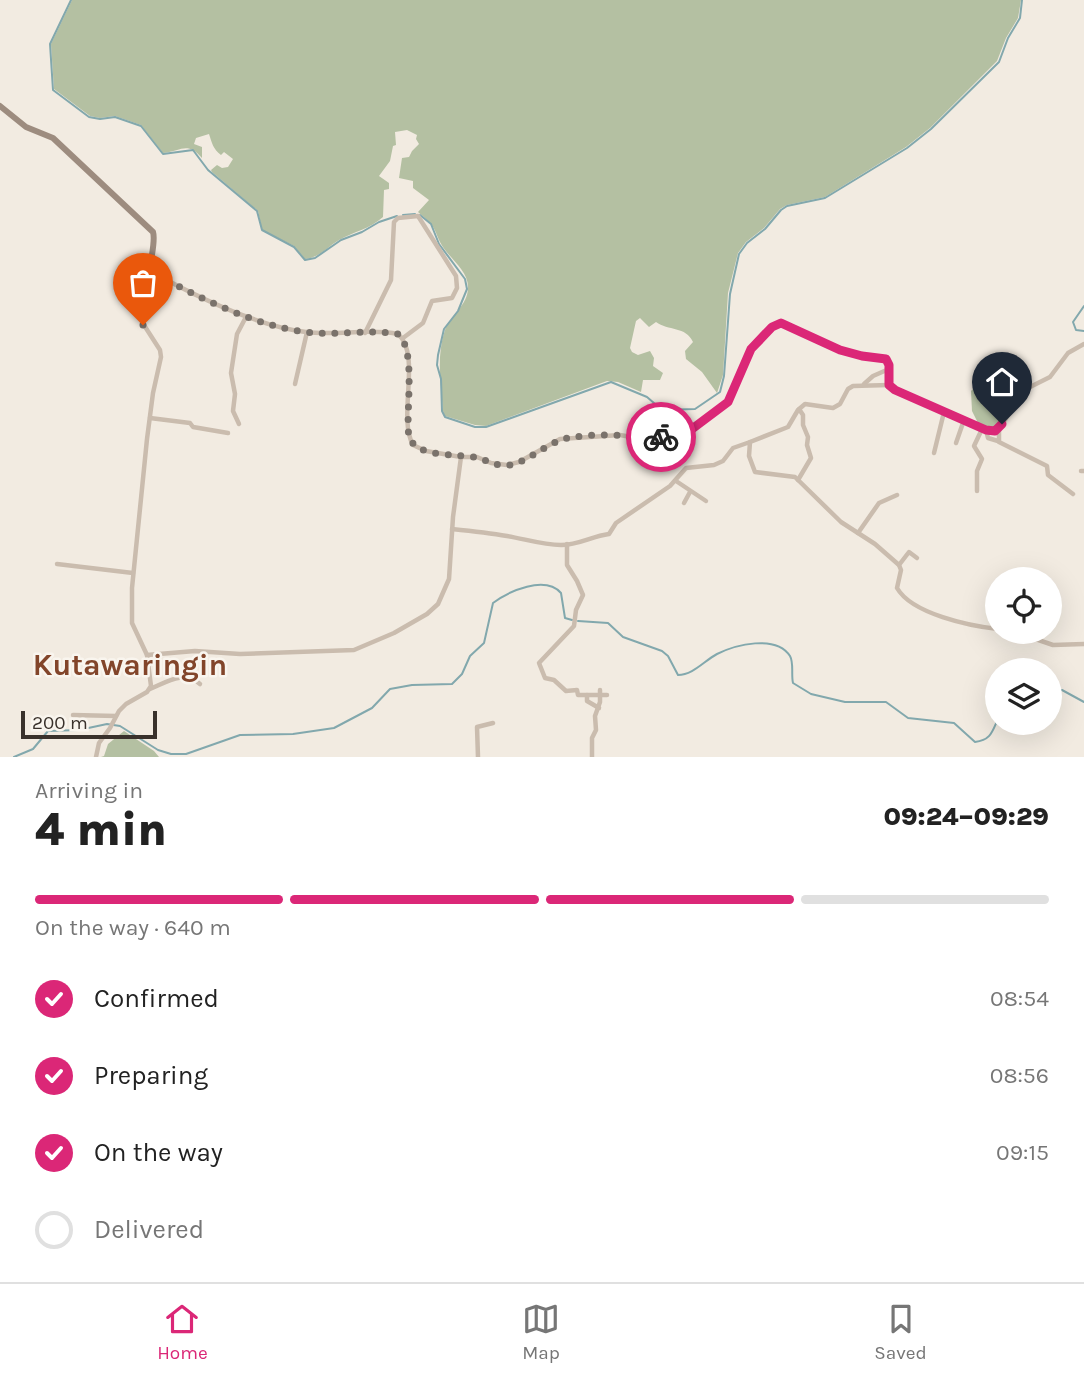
<!DOCTYPE html>
<meta charset="utf-8">
<style>
:root{--surface:#fff;--page:#f2f2f2;--text:#222;--muted:#767676;--line:#e0e0e0;--accent:#db2777}
body{margin:0;font-family:Karla,sans-serif;background:var(--page);color:var(--text);height:100vh;display:flex;flex-direction:column;font-size:26px;white-space:nowrap}
*{box-sizing:border-box;margin:0}
p{font-size:23px;color:var(--muted)}
.icon{flex:none;width:38px;height:38px;fill:none;stroke:currentColor;stroke-width:2;stroke-linecap:round;stroke-linejoin:round}
.map{position:relative;height:757px;overflow:hidden}
.drawer{display:flex;flex-direction:column;background:var(--surface);flex:1}
.drawer>*{flex:none}
.tools{position:absolute;left:985px;top:567px;display:grid;gap:14px}
.tools a{display:grid;place-items:center;width:77px;height:77px;border-radius:50%;background:var(--surface);box-shadow:0 7px 28px #0002;font-size:35px}
.scale{position:absolute;left:21px;bottom:18px;width:136px;box-sizing:border-box;padding-left:7px;border:4px solid #39312b;border-top:0;font-size:19px;line-height:24px;white-space:nowrap;color:#39312b;-webkit-text-stroke:5px #f9f5ee;paint-order:stroke}
.pin{position:absolute;display:grid;place-items:center;width:60px;height:60px;color:#fff;margin:-72px -30px;border-radius:50% 50% 50% 0;rotate:-45deg;box-shadow:0 0 7px #0007}
.pin .icon{rotate:45deg}
.courier{position:absolute;display:grid;place-items:center;width:70px;height:70px;margin:-35px;border:5px solid #db2777;border-radius:50%;background:#fff;color:#222;box-shadow:0 2px 9px #0007}
.headline em{font-style:normal;font-weight:800}
.headline div{display:flex;flex-direction:column-reverse}
.headline{display:flex;align-items:center;justify-content:space-between;height:119px;padding:0 35px}
h1{font-size:46px;font-weight:800;line-height:52px}
.bar{display:grid;grid-template-columns:repeat(4,1fr);gap:10px 7px;align-content:center;height:84px;padding:0 35px}
.bar i{height:9px;border-radius:5px;background:var(--line)}
.bar .selected{background:var(--accent)}
.bar p{grid-column:span 4}
ol{padding:0 35px;list-style:none}
li{display:flex;align-items:center;gap:21px;height:77px}
li p{margin-inline-start:auto}
li .icon{padding:7px;border-radius:50%;background:var(--accent);color:#fff;stroke-width:4}
li:last-child{color:var(--muted)}
li i{width:38px;height:38px;border:4px solid var(--line);border-radius:50%}
.menu{display:flex;justify-content:space-around;align-items:center;height:98px;border-top:2px solid var(--line);background:var(--surface);font-size:19px;color:var(--muted)}
.menu a{display:grid;justify-items:center;gap:4px}
.menu .selected{color:var(--accent)}
.map>svg:first-child{display:block}
.green{fill:#b4c0a2}
.lines{fill:none;stroke-linecap:round;stroke-linejoin:round}
.stream{stroke:#82a8ad;stroke-width:2}
.street{stroke:#cabcae;stroke-width:4.5}
.secondary{stroke:#9d8c7f;stroke-width:6}
.done{stroke:#7a726b;stroke-width:7;stroke-dasharray:0 12.6}
.route{stroke:#db2777;stroke-width:9}
.labels{text-anchor:middle;dominant-baseline:central;stroke-width:5;stroke-linejoin:round;paint-order:stroke}
.district-label{font-size:30px;font-weight:bold;fill:#82452a;stroke:#f9f5ee}
</style>
<div class="map">
<svg width="1084" height="757" viewBox="0 0 1084 757">
<rect width="100%" height="100%" fill="#f2ebe1"/>
<g class="green">
<path d="M72,0H1021L1018,18L1006,38L997,61L930,128L906,147L825,197L787,205L780,209L764,228L746,242L738,253L728,293L723,375L717,393L702,372L686,359L685,351L693,342C686,326 668,331 656,322L649,327L640,318L636,321L630,348L632,352L638,355L650,351L654,358L653,366L663,373L660,380H643L641,392L618,382L607,381L486,426L475,425L445,416L443,411C441,384 436,357 445,330C450,316 468,305 468,288C469,270 447,257 440,242C437,236 435,228 430,223C427,219 422,216 418,212L429,200L413,188V181L399,178L402,158L409,157L412,151L419,144L416,139L417,135L407,130L395,132L396,145L393,146L390,161L379,176L389,183V189L384,190L383,217C370,229 353,232 339,240C327,247 319,258 305,259L294,246L262,230L258,211L212,172L211,170L217,165L222,168L228,167L233,159L224,152L221,155C213,149 212,143 209,134L196,138L194,144L202,147V158C187,141 182,151 163,153L141,125L115,116L100,118L90,116L54,89L51,44Z"/>
<path d="M977,385L995,388L1009,397C1010,406 1000,424 992,428L979,425L972,411L971,391Z"/>
<polygon points="124,731 154,751 159,757 101,757 104,756 108,744"/>
</g>
<g class="lines">
<g class="stream">
<polyline points="71,0 50,44 53,90 89,117 100,119 115,117 141,126 163,154 193,150 208,170 257,211 262,230 294,247 305,260 315,258 341,240 362,232 379,222 397,216"/>
<polyline points="403,215 415,214"/>
<polyline points="420,215 431,224 439,244 465,279 467,289 458,311 444,329 438,355 437,365 441,379 442,411 445,417 475,427 486,427 611,382 647,397 662,410 695,409 720,392 724,376 730,294 739,254 747,243 765,229 781,210 787,206 825,198 907,148 931,129 999,62 1008,38 1020,18 1022,0"/>
<polyline points="1084,306 1073,322 1076,330 1084,331"/>
<path d="M578,621L608,623L623,637L662,651L668,656L678,675C693,675 704,661 717,654C735,645 776,634 790,656C794,663 791,675 793,683L811,694L845,702H886L908,718L954,723L975,742C991,740 992,732 998,719"/>
<polyline points="1050,690 1062,690 1084,702"/>
<path d="M14,757L33,749L48,731L79,730L107,724L120,726L158,750L171,754H186L240,735L293,734L334,728L372,708L390,689L412,685L452,684L462,674L470,656L484,643L493,603C509,591 545,575 561,593L565,618L572,620"/>
</g>
<g class="street">
<polyline points="365,333 391,280 394,222 398,218 418,216 456,276 457,288 452,298 432,301 423,323 403,338"/>
<polyline points="975,381 999,386 1019,395"/>
<polyline points="295,384 307,332"/>
<polyline points="864,384 873,376 889,369"/>
<polyline points="150,418 190,423 193,427 228,433"/>
<polyline points="239,424 233,411 235,394 231,373 237,334 246,317"/>
<polyline points="986,430 988,438 998,441"/>
<polyline points="999,430 999,442 1047,466 1048,475 1073,494"/>
<polyline points="750,442 788,427 798,410 805,404 833,408 840,404 848,389 853,386 889,385"/>
<polyline points="956,443 964,420"/>
<polyline points="934,453 944,412"/>
<polyline points="1081,471 1084,471"/>
<polyline points="798,480 811,458 807,445 808,437 803,425 803,415 799,409"/>
<polyline points="676,481 706,501"/>
<polyline points="977,491 977,471 982,459 974,446 982,429"/>
<polyline points="684,503 690,492"/>
<path d="M452,529C471,531 489,533 507,536C525,539 543,545 561,545C579,545 592,536 609,534L616,523L670,486L686,468L714,465L723,461L733,448L750,442L749,456L755,472L795,477L841,522L875,544L899,565L901,570L897,588C912,614 970,626 998,629"/>
<polyline points="858,533 879,503 897,495"/>
<polyline points="567,544 567,565 577,581 583,595 576,610 574,626 539,663 545,678 554,680 566,691 577,690 578,695 587,695"/>
<polyline points="57,564 133,573"/>
<polyline points="899,565 909,552 917,558"/>
<polyline points="1015,632 1053,645 1084,644"/>
<polyline points="147,655 195,651 240,654 354,650 394,633 427,614 438,604 449,579 453,517 461,457"/>
<path d="M150,689C167,682 184,670 200,684"/>
<polyline points="599,708 587,701 587,695 607,695"/>
<polyline points="73,715 116,716"/>
<path d="M96,757L99,743L110,728L119,711L126,704L147,692L151,686L147,655L132,623V588L147,439L153,393L161,357L160,350L142,322L150,271C195,296 255,326 306,332C336,336 369,328 398,334C422,355 397,417 413,445L426,451L461,457H477L491,463L507,465L519,462L560,439L620,435L648,440L668,433L692,429L728,402L752,350L772,327L781,323L840,350L862,356L886,359C892,367 886,378 891,387L992,431L999,429L1024,390L1050,377L1068,353L1084,344"/>
<polyline points="478,757 477,727 493,723"/>
<polyline points="592,757 592,738 596,730 595,716 600,702 600,690"/>
</g>
<path class="secondary" d="M0,106L26,127L53,138L153,232C156,241 150,260 150,271"/>
</g>
<g class="lines">
<path class="done" d="M143,325C140,312 150,287 150,271C196,296 254,326 306,332C337,336 369,329 398,334C417,350 405,412 409,437C417,459 460,453 478,458C489,461 498,467 510,465C533,460 550,439 574,437C589,435 609,434 623,436C637,438 647,442 661,437"/>
<polyline class="route" points="661,437 668,433 692,429 728,402 751,349 772,327 781,323 840,350 862,356 886,359 889,365 889,385 895,390 986,430 995,431 1002,424"/>
</g>
<g class="labels">
<g class="district-label">
<text x="130" y="665">Kutawaringin</text>
</g>
</g>
</svg>
<div class="tools">
<a><svg class="icon" aria-label="locate" viewBox="0 0 24 24"><circle cx="12" cy="12" r="6"/><path d="M12 2v4M12 18v4M2 12h4M18 12h4"/></svg></a>
<a><svg class="icon" aria-label="layers" viewBox="0 0 24 24"><path d="M12 4l9 5-9 5-9-5zM3 14l9 5 9-5"/></svg></a>
</div>
<div class="scale">200 m</div>
<div class="pin" style="left:143px;top:325px;background:#ea580c"><svg class="icon" aria-label="bag" viewBox="0 0 24 24"><path d="M5 8h14l-1 12H6zM9 8a3 3 0 0 1 6 0"/></svg></div>
<div class="pin" style="left:1002px;top:424px;background:#1f2937"><svg class="icon" aria-label="home" viewBox="0 0 24 24"><path d="M3 11l9-7 9 7M6 9v11h12V9"/></svg></div>
<div class="courier" style="left:661px;top:437px"><svg class="icon" aria-label="bike" viewBox="0 0 24 24"><circle cx="6" cy="16" r="4"/><circle cx="18" cy="16" r="4"/><path d="M6 16l4-8h5l3 8M10 8l3 8H6M13 5h3"/></svg></div>
</div>
<section class="drawer">
<div class="headline"><div><h1>4 min</h1><p>Arriving in</p></div><em>09:24–09:29</em></div>
<div class="bar"><i class="selected"></i><i class="selected"></i><i class="selected"></i><i></i><p>On the way · 640 m</p></div>
<ol>
<li><svg class="icon" aria-label="check" viewBox="0 0 24 24"><path d="M5 12l5 5 9-10"/></svg>Confirmed<p>08:54</p></li>
<li><svg class="icon" aria-label="check" viewBox="0 0 24 24"><path d="M5 12l5 5 9-10"/></svg>Preparing<p>08:56</p></li>
<li><svg class="icon" aria-label="check" viewBox="0 0 24 24"><path d="M5 12l5 5 9-10"/></svg>On the way<p>09:15</p></li>
<li><i></i>Delivered</li>
</ol>
</section>
<nav class="menu">
<a class="selected"><svg class="icon" aria-label="home" viewBox="0 0 24 24"><path d="M3 11l9-7 9 7M6 9v11h12V9"/></svg>Home</a>
<a><svg class="icon" aria-label="map" viewBox="0 0 24 24"><path d="M3 6l6-2 6 2 6-2v14l-6 2-6-2-6 2zM9 4v14M15 6v14"/></svg>Map</a>
<a><svg class="icon" aria-label="saved" viewBox="0 0 24 24"><path d="M7 4h10v16l-5-4-5 4z"/></svg>Saved</a>
</nav>
